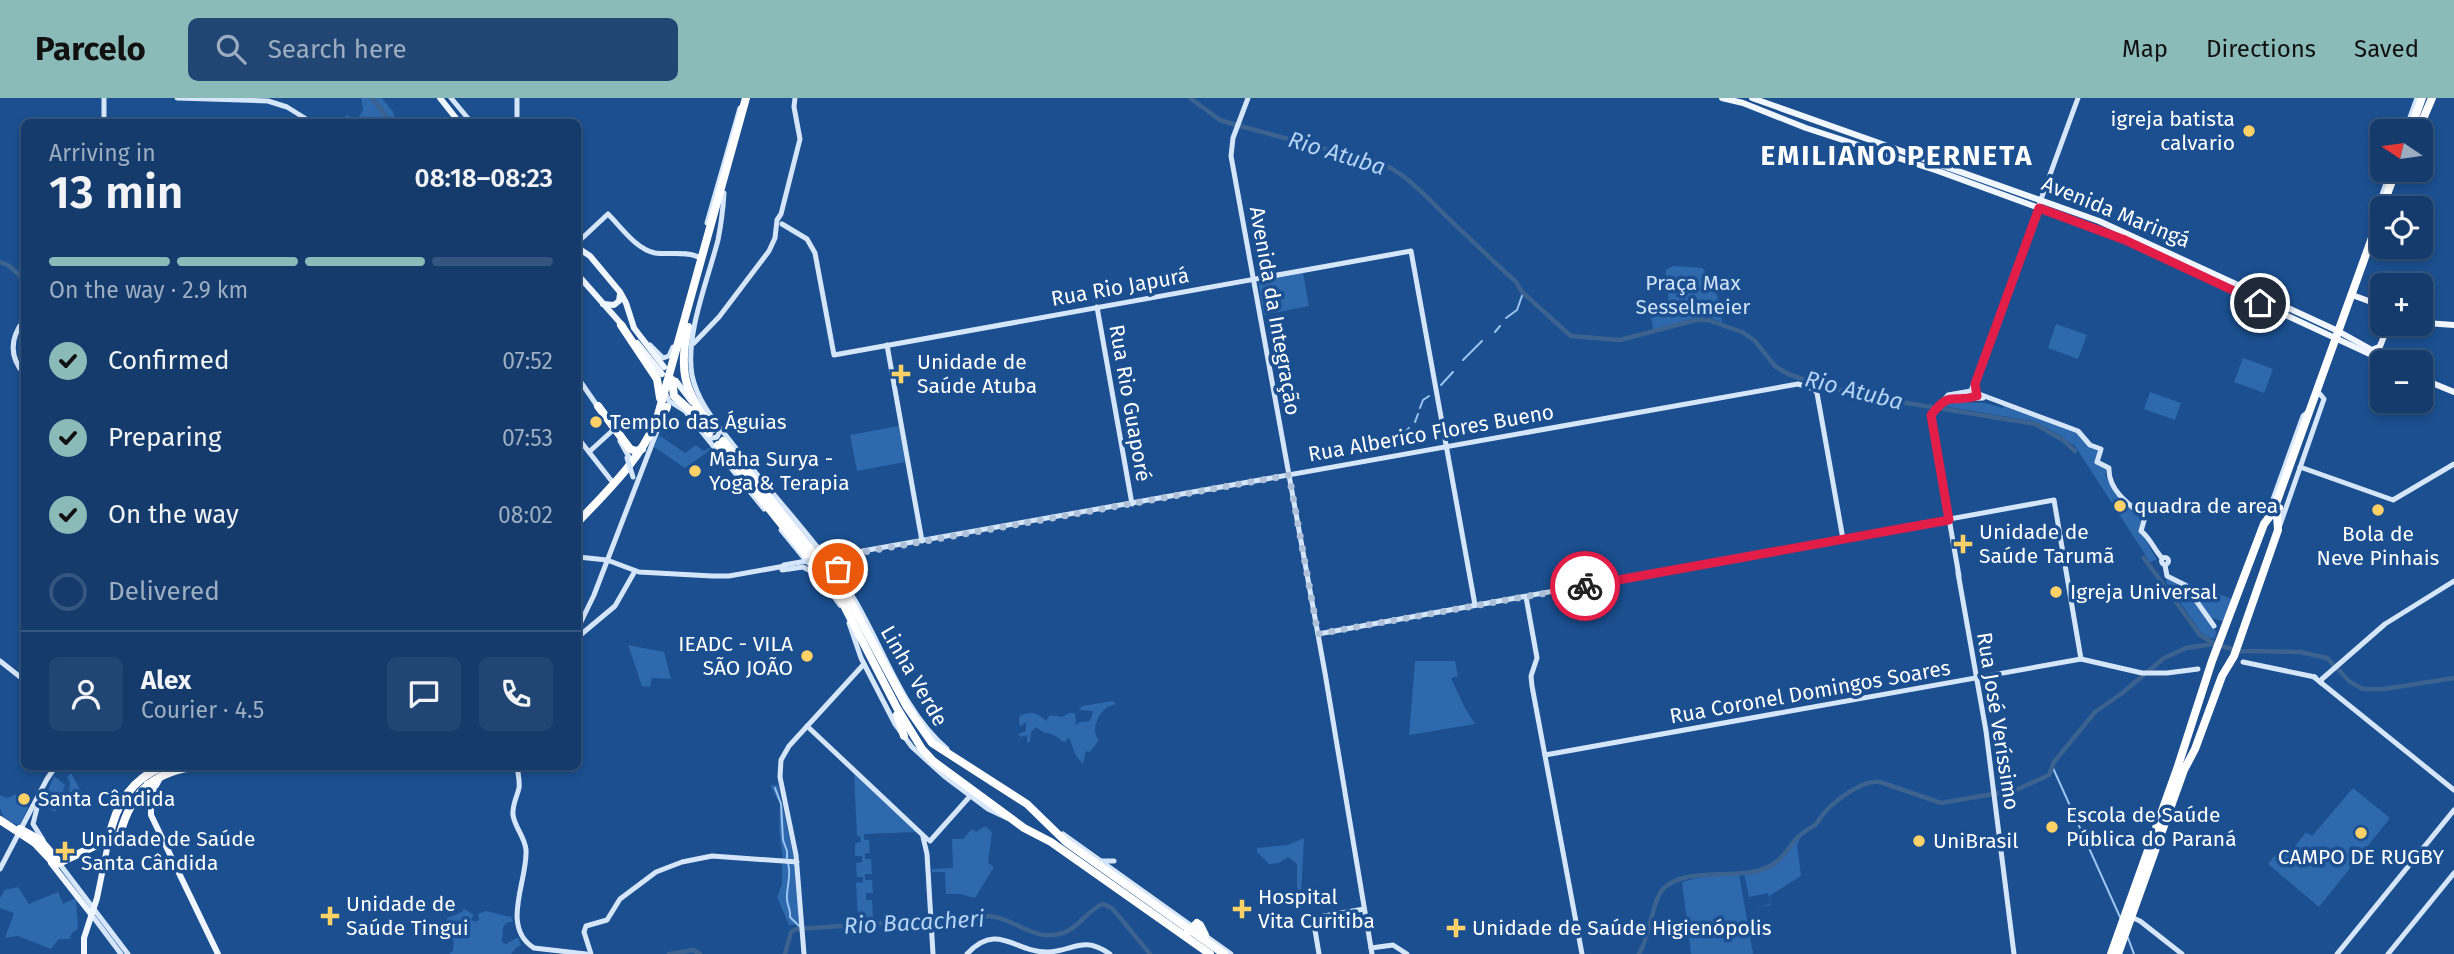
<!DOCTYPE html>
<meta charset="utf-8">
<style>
:root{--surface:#143b6b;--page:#214673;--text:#f1f3f6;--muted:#9dadc1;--line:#33557e;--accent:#8bbbb9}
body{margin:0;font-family:"Fira Sans",sans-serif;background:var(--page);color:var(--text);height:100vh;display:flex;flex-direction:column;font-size:26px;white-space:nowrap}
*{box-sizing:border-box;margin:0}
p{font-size:23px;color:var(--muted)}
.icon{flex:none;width:38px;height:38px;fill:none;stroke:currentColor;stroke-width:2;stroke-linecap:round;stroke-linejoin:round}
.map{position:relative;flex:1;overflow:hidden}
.side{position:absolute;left:21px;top:21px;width:560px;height:651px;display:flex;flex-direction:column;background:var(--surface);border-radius:10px;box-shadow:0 4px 10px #0003,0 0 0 2px var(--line)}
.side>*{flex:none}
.needle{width:46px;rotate:283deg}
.buttons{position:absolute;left:2370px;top:21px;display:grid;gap:14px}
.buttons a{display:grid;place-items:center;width:63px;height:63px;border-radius:10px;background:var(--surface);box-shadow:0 4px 10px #0003,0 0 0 2px var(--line);font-size:35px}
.pin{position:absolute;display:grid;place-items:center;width:60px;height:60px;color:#fff;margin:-30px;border:4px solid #fff;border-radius:50%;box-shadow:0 2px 7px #0007}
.courier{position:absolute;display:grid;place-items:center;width:70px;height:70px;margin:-35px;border:5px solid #e11d48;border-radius:50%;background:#fff;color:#222;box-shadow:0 2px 9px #0007}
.summary em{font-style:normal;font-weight:600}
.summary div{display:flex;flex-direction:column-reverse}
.summary{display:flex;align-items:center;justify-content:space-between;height:119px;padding:0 28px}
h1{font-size:46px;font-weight:600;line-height:52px}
.bar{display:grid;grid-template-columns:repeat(4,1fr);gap:10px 7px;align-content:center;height:84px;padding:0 28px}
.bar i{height:9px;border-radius:5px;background:var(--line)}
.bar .current{background:var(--accent)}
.bar p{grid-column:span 4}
.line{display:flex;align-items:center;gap:18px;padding:0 28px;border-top:2px solid var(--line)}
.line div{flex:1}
.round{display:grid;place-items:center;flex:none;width:74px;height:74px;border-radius:10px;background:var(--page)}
ol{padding:0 28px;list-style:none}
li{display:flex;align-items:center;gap:21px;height:77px}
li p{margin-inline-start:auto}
li .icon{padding:7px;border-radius:50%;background:var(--accent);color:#111;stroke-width:4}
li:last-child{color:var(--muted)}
li i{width:38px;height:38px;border:4px solid var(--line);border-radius:50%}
header{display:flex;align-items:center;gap:42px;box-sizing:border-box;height:98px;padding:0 35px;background:var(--accent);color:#111}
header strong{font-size:33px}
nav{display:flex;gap:38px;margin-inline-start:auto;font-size:24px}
.search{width:490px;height:63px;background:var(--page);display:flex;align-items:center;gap:18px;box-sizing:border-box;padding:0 24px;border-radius:10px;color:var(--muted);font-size:26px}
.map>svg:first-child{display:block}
.green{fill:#2e69ad}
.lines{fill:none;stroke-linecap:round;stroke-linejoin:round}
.stream{stroke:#9cc4f0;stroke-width:2}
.river{stroke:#3c6290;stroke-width:4.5}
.secondary{stroke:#d6e6fa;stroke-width:5}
.primary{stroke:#f0f6ff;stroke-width:6}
.highway{stroke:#fff;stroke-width:8}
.secondary-bridge{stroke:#d6e6fa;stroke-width:5}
.done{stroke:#afc1d8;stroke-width:7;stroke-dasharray:0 12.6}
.route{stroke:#e11d48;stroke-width:9}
.poi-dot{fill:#ffd166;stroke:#1b4f8f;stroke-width:2.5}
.labels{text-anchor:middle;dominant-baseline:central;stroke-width:7;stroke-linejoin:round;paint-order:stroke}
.poi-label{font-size:21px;fill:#fff;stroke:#1b4f8f;text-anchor:start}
.street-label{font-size:21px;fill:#fff;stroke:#1b4f8f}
.park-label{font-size:21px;fill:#cfe3fa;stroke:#1b4f8f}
.water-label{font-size:23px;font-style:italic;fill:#b5d3f5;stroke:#1b4f8f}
.district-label{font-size:28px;font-weight:bold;letter-spacing:2px;fill:#fff;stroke:#1b4f8f}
</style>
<header>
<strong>Parcelo</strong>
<div class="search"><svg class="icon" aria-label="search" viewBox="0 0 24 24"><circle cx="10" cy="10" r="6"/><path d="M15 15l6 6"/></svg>Search here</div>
<nav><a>Map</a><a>Directions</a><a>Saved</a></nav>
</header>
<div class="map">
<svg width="2454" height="856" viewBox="0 0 2454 856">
<rect width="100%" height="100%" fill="#1b4f8f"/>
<g class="green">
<polygon points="361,0 382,0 393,14 397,24 348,24 345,18 348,17 354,22 358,21 363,12"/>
<path d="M1673,168L1702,170L1715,187L1722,224L1707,219L1653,231L1651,220L1665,215C1673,197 1664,190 1666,172Z"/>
<polygon points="1303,174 1309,208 1264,217 1258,183"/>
<polygon points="2056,226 2087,237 2078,261 2048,250"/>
<polygon points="2243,260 2273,271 2264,295 2234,284"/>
<polygon points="2150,294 2181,305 2175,322 2144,311"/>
<path d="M1954,302L1960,304L1985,305L2003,310L2004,307L2073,332L2098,352L2097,367L2108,371L2105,377L2121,403L2141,421L2140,436C2148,442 2150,452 2157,461L2150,464L2075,348L2060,337L2033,323L1943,308L1945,303Z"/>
<polygon points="899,328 905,364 857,373 850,337"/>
<polygon points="659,337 685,355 696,347 704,353 710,349 712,351 685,370 654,349"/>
<polygon points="2167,481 2182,487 2216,534 2215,541 2207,539 2200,533 2166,484"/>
<polygon points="2185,484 2235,502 2226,524 2211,520"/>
<polygon points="628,547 664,554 671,581 652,580 650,589 642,588"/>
<polygon points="1415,563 1455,563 1458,578 1451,580 1465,610 1475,626 1409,637"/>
<path d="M1113,603L1116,606C1113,607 1108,608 1105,611C1097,618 1091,633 1099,642L1090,654L1086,653L1083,666L1076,658L1069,640L1065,644C1060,643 1058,638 1053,637C1045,634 1043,635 1036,629L1031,634L1030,644L1027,645V637L1021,639L1018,636L1026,633V624L1021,628L1019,626V618C1030,613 1038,614 1046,623L1050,617L1062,619L1069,615H1075L1076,627L1080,624L1090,623L1093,613L1079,612L1082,608Z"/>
<polygon points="854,674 917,734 864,736 864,742 869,742 870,755 865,755 865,761 871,761 872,776 865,776 865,782 872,782 873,795 866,795 866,802 872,802 873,819 858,820 856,785 863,784 863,779 857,779 856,765 862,764 862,758 855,758 855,745 861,744 860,738 857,738"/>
<polygon points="71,675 86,702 77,695 66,705 59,705 55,714 42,706 54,678 65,687 63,693 69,694 70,684 67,679"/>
<polygon points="770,687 778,687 794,761 783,762 779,731 780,706"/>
<polygon points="2353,690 2390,720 2319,809 2268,766 2276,756 2289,756 2306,734 2312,738"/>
<polygon points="16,696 16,705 28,709 20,728 4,721 0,710 0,697 7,700"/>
<polygon points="985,728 992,734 988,765 994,769 975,800 960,796 946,796 945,774 932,774 932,771 953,770 952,741 963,741 972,731 976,734"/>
<polygon points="1801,739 1797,747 1801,778 1769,798 1771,807 1752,810 1770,806 1768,795 1749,799 1744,776 1766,772 1784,758"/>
<polygon points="1304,740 1301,797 1297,789 1297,766 1288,759 1279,765 1269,766 1257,754 1257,750 1288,747"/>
<polygon points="782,766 795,766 799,826 789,827 777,799 782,786"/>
<polygon points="1739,776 1753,856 1691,856 1682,784 1705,778"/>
<polygon points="18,789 29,806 58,794 63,806 76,800 78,831 71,836 70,841 59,841 51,851 18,838 5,840 14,815 0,810 0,800 5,792"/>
<polygon points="464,811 474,817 471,821 475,824 479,822 478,816 486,813 511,819 513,823 506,825 503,830 502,844 506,846 518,839 521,847 517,849 511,856 449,856 453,853 454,843 450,841 454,832 447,824 447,820 462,814"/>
</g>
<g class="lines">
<g class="stream">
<polyline points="1506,220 1517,212 1523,195"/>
<polyline points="1495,234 1500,228"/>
<polyline points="1463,262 1482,243"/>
<polyline points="1441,287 1453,274"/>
<polyline points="1420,310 1423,302 1429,298"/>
<polyline points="1415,324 1418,316"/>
<polyline points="1394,346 1409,330"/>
<polyline points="2053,670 2120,819"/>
<polyline points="775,690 781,706 783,742 787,753 787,760"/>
<path d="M788,765C792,778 786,789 787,802C788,809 791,813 790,819L801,830"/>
<polyline points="2128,840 2134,856"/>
</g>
<g class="river">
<polyline points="372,0 390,24"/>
<path d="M1190,0L1220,22L1233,26L1354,59C1394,60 1421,94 1448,120C1470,141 1493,163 1516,184L1522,194L1571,238L1620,242L1696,222H1708L1742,234L1754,242L1775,268L1788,276L1820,287L1858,297L2035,326L2063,342L2075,353"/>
<polyline points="0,164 8,167 24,181"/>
<polyline points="2144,460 2200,537 2215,546 2239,553 2300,554 2327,560 2350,584 2363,591 2384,591 2454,580"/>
<polyline points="669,856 693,852 700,856"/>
<path d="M785,856L791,834L797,831L989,818C1016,820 1033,845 1063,835C1079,830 1087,812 1103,806L1112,810L1150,856"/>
<path d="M1639,856C1650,839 1652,803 1663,791C1687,766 1743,785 1772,767C1784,760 1789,748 1798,739C1803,734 1809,731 1815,727C1819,723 1821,718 1825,714C1836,702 1863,681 1880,684L1941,705L2016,692L2049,677L2054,664L2095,614L2121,596L2164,560L2186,550L2213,546"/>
</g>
<g class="secondary">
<polyline points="104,0 104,24"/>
<polyline points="177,0 268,3 287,9 311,24"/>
<polyline points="451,0 471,24"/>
<polyline points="1248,0 1233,40 1231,58 1325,575 1372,856"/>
<polyline points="517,24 517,0"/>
<polyline points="2405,33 2417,0"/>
<path d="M724,95C723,111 721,127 718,142C708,181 685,237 692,277C698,307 720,329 738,353C776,401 820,447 853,499C883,548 902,613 947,651"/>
<polyline points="2381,115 2377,110 2391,72"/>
<polyline points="707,125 740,10"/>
<polyline points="782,126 807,141 815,155 834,257 1411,153 1475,507"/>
<path d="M578,144L608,116C622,130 636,151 655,155C668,157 687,153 698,159"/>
<polyline points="1097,209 1132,406"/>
<path d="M24,222C10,240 9,258 24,276"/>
<polyline points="694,245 719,219 769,153 775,140 777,122 781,116 800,41 794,9 795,0"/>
<polyline points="650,247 663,260 669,258 673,249"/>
<polyline points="887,247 922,443"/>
<polyline points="578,280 598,309"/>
<polyline points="1971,293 2078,0"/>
<polyline points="665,294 669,303 685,313 764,411"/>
<polyline points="1945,302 1983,300"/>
<polyline points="578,340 614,386"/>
<polyline points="708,341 717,339 721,331"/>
<polyline points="620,343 629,359"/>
<polyline points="589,354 612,333"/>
<polyline points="2300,369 2393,402 2454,366"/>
<polyline points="2267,418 2303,318 2308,314"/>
<polyline points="2280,427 2324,301 2320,296"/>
<polyline points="781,432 808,465"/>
<polyline points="818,449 827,455 838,455"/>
<polyline points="840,457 1798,286 1814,291 1817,295 1843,441"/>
<polyline points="578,459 607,462 639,474 712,478 729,478 785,468"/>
<circle cx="2165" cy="463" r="3.5"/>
<polyline points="2165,467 2167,478 2185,487 2214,528"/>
<polyline points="782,472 803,469 818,477"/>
<polyline points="1958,475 1986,633 2014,856"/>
<polyline points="840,477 838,465 848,457"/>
<path d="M1959,478L1931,317L1948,297L1971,293L2078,333L2090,347L2101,351L2097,364L2109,370C2108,392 2129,407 2145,419L2141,433C2150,440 2154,451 2162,460"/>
<polyline points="827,489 840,507"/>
<polyline points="1526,499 1537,560 1531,578 1532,588 1582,856"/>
<polyline points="849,525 861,560 895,626 912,649 944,678 988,711 1007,720"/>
<polyline points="578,530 594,497 659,328"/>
<polyline points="1318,536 2054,402 2081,561"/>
<polyline points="578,539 615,508 635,473"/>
<polyline points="0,563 24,582"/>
<polyline points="2243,564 2315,579"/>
<polyline points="2314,579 2454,692"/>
<polyline points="2321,585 2322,581 2385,526 2454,483"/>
<polyline points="807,628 927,741"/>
<polyline points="1545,657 2081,561 2142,575 2167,575 2198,571"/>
<path d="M517,668C518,676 520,683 519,690C517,699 512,707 513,717C515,730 525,739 526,752C528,782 500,829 534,850L586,856"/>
<polyline points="37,710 33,726 43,742"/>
<polyline points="1063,736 1231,856"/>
<polyline points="923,739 927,756 933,856"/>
<polyline points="930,743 972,696"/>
<polyline points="1101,763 1114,763"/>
<polyline points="59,765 128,856"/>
<polyline points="0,771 47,681 56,668"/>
<polyline points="91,816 121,856"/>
<polyline points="2131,819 2140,823 2182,856"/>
<polyline points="1371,850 1393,847 1407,856"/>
<polyline points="591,856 584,834 586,828 607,822 620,801 656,774 682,764 712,758 797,764"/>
<polyline points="804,856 796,757 780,679 781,662 789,648 864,566"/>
<path d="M967,856C998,823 1015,855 1048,854C1074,853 1082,837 1110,856"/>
<polyline points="1319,856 1313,820 1364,811"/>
<polyline points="2337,856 2454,712"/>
<polyline points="2388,856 2454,775"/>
</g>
<g class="primary">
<polyline points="440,0 459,24"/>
<polyline points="1722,0 1743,5 1806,30 1938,73 2113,137 2387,264"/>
<polyline points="1752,0 2099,123 2338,233 2372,252 2379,249"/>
<polyline points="578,150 590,158 620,194 626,205 634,230 664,269"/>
<polyline points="578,177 623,228"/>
<polyline points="2355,198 2382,208"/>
<polyline points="603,206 614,207 619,203 620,196"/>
<polyline points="2420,223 2426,225 2454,227"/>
<polyline points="637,245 662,276"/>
<polyline points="2378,253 2389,226"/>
<polyline points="2420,280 2454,294"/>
<polyline points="676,283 692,304"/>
<polyline points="160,680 151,697 151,717 218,856"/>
<polyline points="51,765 91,816"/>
<polyline points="84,856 84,840 97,800 109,741"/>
</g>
<g class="highway">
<polyline points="2410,33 2422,0"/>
<polyline points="2418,33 2432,0"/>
<polyline points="2382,110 2396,72"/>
<polyline points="621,227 657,281 660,300"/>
<path d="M688,229C678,274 685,295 713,331"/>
<polyline points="672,282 674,298 693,315"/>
<polyline points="598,308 630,351 636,353 642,351"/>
<polyline points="691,312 709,335"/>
<polyline points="660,325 667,309"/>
<polyline points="723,343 844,492 907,609 932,645 1027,706 1066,744 1224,856"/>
<polyline points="718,347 839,498 897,610 922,651 933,663 1024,730 1051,744 1210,856"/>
<path d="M578,424C607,393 638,364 656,324L746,0"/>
<polyline points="897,617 904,638"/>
<polyline points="148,686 151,697"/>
<path d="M0,722L35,745L53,764L57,766L120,736C132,692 155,673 199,668"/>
<polyline points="20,731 40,742 58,763"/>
<path d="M109,741C115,707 131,681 164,668"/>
<polyline points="1187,835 1197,825 1200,827 1205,837"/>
<polyline points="2111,856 2178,668 2212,563 2264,426 2273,414 2382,112"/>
<polyline points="2118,856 2184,672 2195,651 2222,578 2234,558 2278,432 2277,417 2279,410"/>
</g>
<g class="secondary-bridge">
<polyline points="627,360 633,379"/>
<polyline points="784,467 840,457"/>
</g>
</g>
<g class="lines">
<polyline class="done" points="838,471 839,463 848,457 1289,377 1318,536 1585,488"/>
<path class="route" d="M1585,488L1949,422L1931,317C1952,291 1951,306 1977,298L1975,286L2039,110L2125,142L2260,205"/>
</g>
<g class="poi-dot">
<circle cx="2249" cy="33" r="7"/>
<path d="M897.5 265.5h7v7h7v7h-7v7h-7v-7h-7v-7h7z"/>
<circle cx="596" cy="324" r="7"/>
<circle cx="695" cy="373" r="7"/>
<circle cx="2120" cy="408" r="7"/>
<circle cx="2378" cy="412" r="7"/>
<path d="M1959.5 435.5h7v7h7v7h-7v7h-7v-7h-7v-7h7z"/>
<circle cx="2056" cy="494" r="7"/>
<circle cx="807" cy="558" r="7"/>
<circle cx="24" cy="701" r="7"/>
<circle cx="2052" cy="729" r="7"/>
<circle cx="2361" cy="735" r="7"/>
<circle cx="1919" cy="743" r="7"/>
<path d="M61.5 742.5h7v7h7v7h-7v7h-7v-7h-7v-7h7z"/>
<path d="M1238.5 800.5h7v7h7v7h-7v7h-7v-7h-7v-7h7z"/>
<path d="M326.5 807.5h7v7h7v7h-7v7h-7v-7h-7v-7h7z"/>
<path d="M1452.5 819.5h7v7h7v7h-7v7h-7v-7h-7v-7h7z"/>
</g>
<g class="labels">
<g class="poi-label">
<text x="2235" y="21" text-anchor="end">igreja batista<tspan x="2235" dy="24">calvario</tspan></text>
<text x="917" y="264">Unidade de<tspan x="917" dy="24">Saúde Atuba</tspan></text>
<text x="610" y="324">Templo das Águias</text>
<text x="709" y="361">Maha Surya -<tspan x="709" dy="24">Yoga &amp; Terapia</tspan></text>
<text x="2134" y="408">quadra de area</text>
<text x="1979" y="434">Unidade de<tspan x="1979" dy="24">Saúde Tarumã</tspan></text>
<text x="2378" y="436" text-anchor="middle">Bola de<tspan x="2378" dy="24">Neve Pinhais</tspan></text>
<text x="2070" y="494">Igreja Universal</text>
<text x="793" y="546" text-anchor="end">IEADC - VILA<tspan x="793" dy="24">SÃO JOÃO</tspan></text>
<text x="38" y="701">Santa Cândida</text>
<text x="2066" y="717">Escola de Saúde<tspan x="2066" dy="24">Pública do Paraná</tspan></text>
<text x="81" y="741">Unidade de Saúde<tspan x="81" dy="24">Santa Cândida</tspan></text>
<text x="1933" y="743">UniBrasil</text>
<text x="2361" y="759" text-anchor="middle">CAMPO DE RUGBY</text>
<text x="1258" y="799">Hospital<tspan x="1258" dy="24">Vita Curitiba</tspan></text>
<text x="346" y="806">Unidade de<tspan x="346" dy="24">Saúde Tingui</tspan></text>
<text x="1472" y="830">Unidade de Saúde Higienópolis</text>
</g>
<g class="street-label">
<text transform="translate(2116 114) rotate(22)">Avenida Maringá</text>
<text transform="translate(1120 189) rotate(-10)">Rua Rio Japurá</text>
<text transform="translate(1275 213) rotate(80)">Avenida da Integração</text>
<text transform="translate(1130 305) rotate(80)">Rua Rio Guaporé</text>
<text transform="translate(1431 335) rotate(-10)">Rua Alberico Flores Bueno</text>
<text transform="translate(914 578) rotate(60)">Linha Verde</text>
<text transform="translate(1810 594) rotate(-10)">Rua Coronel Domingos Soares</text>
<text transform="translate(1998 623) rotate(81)">Rua José Veríssimo</text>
</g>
<g class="park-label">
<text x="1693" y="185">Praça Max<tspan x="1693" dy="24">Sesselmeier</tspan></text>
</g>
<g class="water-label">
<text transform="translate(1337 55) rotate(17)">Rio Atuba</text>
<text transform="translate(1854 292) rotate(14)">Rio Atuba</text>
<text transform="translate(914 824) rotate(-3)">Rio Bacacheri</text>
</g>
<g class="district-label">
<text x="1897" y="57">EMILIANO PERNETA</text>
</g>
</g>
</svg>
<div class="buttons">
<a><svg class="needle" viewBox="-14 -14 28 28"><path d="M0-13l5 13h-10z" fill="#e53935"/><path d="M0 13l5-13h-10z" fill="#9dadc1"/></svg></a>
<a><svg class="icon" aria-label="locate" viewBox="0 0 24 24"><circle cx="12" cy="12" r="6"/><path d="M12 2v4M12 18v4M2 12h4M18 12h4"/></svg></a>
<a>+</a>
<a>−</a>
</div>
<div class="pin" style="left:838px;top:471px;background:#ea580c"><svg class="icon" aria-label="bag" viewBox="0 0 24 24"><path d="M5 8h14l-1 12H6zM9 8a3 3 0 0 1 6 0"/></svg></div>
<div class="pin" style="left:2260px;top:205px;background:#1f2937"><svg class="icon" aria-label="home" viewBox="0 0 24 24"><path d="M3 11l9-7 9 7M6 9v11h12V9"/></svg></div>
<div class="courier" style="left:1585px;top:488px"><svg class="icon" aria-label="bike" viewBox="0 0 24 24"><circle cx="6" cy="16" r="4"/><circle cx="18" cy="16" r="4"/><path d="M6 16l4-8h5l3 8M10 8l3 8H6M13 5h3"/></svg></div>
<section class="side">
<div class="summary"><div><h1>13 min</h1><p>Arriving in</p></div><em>08:18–08:23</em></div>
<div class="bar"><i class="current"></i><i class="current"></i><i class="current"></i><i></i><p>On the way · 2.9 km</p></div>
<ol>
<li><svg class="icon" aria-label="check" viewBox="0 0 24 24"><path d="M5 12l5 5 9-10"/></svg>Confirmed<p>07:52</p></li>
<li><svg class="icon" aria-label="check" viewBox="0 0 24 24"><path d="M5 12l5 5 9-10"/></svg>Preparing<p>07:53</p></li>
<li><svg class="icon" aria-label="check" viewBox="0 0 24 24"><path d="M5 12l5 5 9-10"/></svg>On the way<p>08:02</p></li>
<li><i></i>Delivered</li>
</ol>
<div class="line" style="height:126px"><a class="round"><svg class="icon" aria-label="person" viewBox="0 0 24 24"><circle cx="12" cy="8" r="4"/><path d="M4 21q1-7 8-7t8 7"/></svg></a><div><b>Alex</b><p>Courier · 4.5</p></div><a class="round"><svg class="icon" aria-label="chat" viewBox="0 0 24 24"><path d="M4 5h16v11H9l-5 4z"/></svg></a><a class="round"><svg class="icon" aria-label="phone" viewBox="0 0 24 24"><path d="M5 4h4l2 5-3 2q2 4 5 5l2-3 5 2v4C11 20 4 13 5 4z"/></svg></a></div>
</section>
</div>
